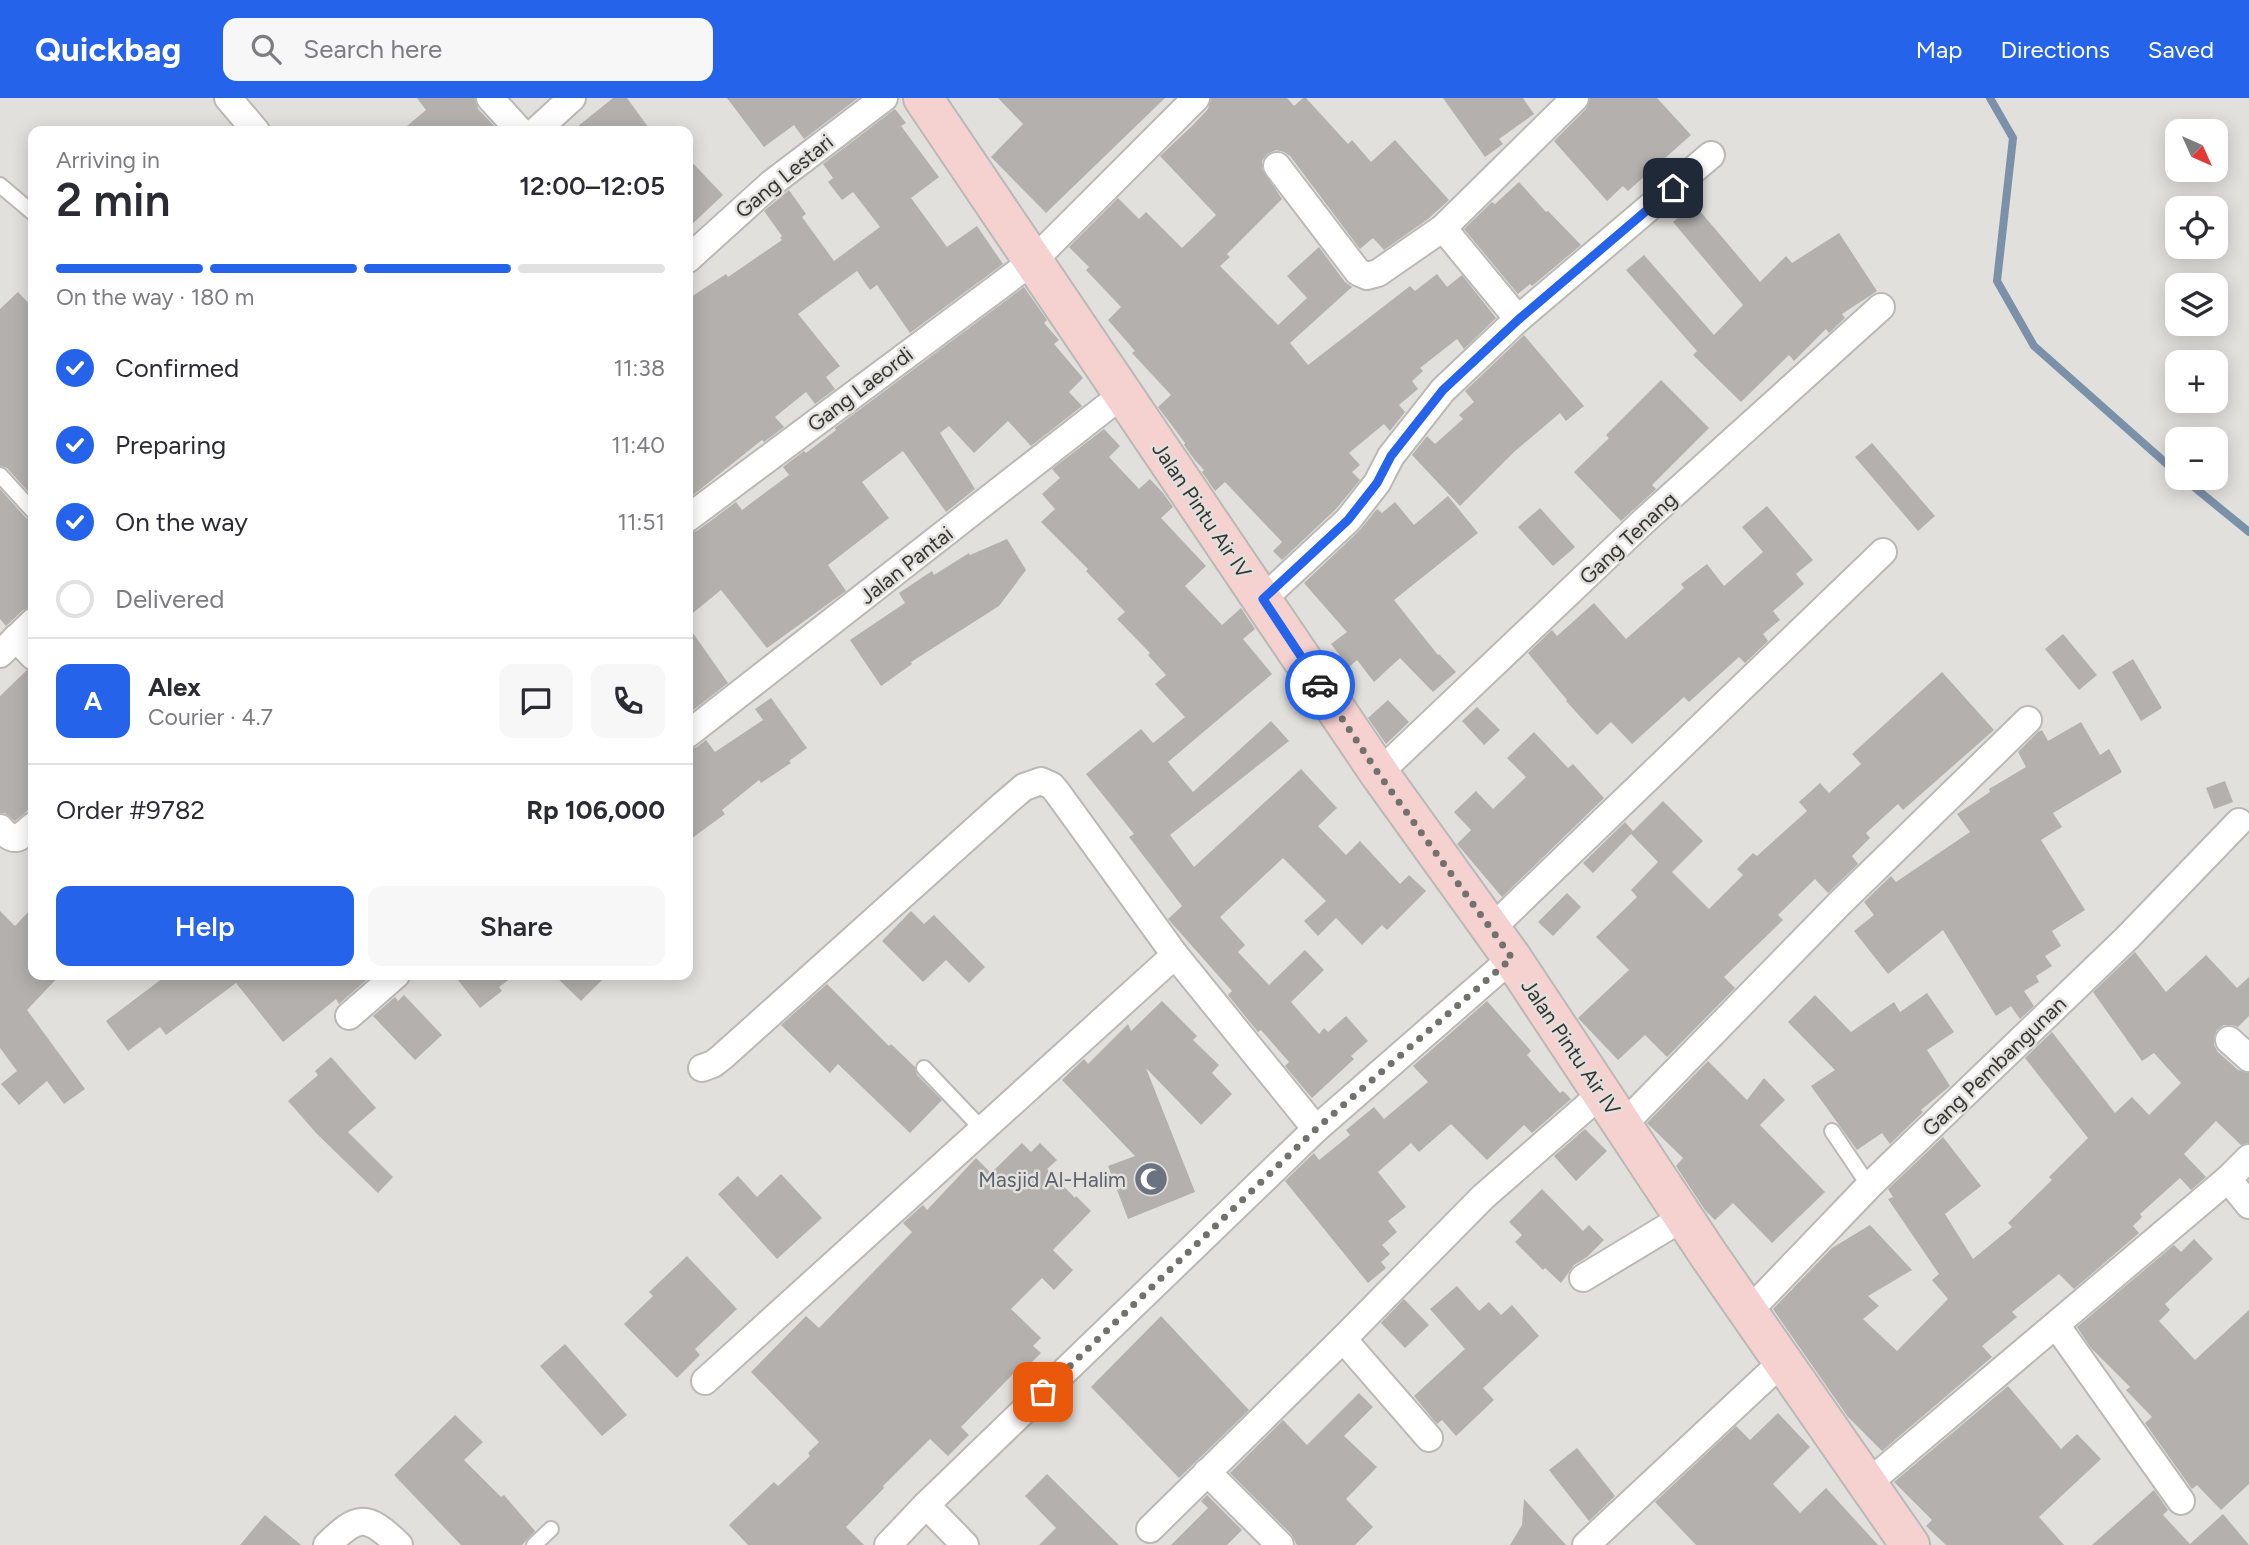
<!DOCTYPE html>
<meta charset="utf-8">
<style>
:root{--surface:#fff;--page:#f7f7f7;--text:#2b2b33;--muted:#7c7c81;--line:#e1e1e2;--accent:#2563eb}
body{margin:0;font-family:Figtree,sans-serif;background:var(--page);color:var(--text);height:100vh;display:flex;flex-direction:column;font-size:26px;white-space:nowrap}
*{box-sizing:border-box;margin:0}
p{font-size:23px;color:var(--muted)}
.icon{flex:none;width:38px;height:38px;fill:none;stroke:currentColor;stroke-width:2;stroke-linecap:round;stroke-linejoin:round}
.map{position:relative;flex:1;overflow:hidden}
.side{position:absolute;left:28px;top:28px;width:665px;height:854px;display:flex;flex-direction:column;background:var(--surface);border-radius:14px;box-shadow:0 4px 18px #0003}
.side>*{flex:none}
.needle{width:46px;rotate:135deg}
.tools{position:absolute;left:2165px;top:21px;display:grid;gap:14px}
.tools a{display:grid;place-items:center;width:63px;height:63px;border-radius:14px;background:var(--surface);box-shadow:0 4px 18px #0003;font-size:35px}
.pin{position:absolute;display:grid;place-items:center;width:60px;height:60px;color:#fff;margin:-30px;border-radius:14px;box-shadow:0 4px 10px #0006}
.courier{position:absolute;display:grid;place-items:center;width:70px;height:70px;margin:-35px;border:5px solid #2563eb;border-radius:50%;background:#fff;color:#222;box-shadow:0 2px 9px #0007}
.overview em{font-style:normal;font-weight:600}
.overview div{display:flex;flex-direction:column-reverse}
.overview{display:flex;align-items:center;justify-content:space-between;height:119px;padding:0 28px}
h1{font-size:46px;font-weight:600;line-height:52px}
.bar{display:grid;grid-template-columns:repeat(4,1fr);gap:10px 7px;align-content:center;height:84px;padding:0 28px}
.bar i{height:9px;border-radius:5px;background:var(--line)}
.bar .on{background:var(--accent)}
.bar p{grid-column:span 4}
.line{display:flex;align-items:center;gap:18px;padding:0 28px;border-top:2px solid var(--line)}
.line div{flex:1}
.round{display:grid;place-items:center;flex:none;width:74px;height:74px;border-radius:14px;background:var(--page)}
ol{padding:0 28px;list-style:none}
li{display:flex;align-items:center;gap:21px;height:77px}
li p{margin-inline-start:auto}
li .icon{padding:7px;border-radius:50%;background:var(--accent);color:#fff;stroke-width:4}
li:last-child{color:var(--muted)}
li i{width:38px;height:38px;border:4px solid var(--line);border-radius:50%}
.button{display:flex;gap:14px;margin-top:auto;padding:14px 28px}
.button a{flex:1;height:80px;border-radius:14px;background:var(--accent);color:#fff;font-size:28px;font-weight:600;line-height:80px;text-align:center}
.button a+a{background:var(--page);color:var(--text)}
header{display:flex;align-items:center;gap:42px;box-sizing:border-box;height:98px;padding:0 35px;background:var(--accent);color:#fff}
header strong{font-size:33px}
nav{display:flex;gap:38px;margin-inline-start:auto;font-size:24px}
.search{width:490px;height:63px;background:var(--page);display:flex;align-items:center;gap:18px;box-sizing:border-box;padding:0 24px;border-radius:14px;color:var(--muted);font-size:26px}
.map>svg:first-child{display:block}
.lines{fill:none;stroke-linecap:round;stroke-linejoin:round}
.stream{stroke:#7b91a9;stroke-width:8}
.building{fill:#b3b0ad}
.service-casing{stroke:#bbb9b5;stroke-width:18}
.minor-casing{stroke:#bbb9b5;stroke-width:30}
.secondary-casing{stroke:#bbb9b5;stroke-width:42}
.service{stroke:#fff;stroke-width:14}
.minor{stroke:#fff;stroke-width:26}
.secondary{stroke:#f5d1d0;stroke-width:38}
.done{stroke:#72716e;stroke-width:7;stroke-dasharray:0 12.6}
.route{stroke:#2563eb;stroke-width:9}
.labels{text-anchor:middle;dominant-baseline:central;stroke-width:5;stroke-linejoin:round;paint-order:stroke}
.street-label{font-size:21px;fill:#363533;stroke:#e2e0dc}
.worship-label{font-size:21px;fill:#5b616d;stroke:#e2e0dc;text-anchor:end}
</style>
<header>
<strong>Quickbag</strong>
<div class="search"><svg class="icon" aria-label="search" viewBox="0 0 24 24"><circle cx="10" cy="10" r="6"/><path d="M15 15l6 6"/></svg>Search here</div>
<nav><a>Map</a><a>Directions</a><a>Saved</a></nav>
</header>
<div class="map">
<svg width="2249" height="1447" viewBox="0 0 2249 1447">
<rect width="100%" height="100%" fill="#e2e0dc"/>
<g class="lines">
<g class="stream">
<polyline points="1990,0 2013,40 1997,183 2034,248 2177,375"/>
<polyline points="2183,380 2249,434"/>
</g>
</g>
<g class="building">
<polygon points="417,0 475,0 478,11 498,32 401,33 426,12"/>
<polygon points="613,0 627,0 651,33 572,33"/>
<polygon points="727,0 858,0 804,41 794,27 764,49"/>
<polygon points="998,0 1165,0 1046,115 991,59 1023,26"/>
<polygon points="1211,0 1287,0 1294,8 1303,0 1306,0 1348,46 1352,42 1371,64 1395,42 1449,102 1428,121 1384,152 1373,140 1360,151 1290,58 1284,54 1276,52 1267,56 1262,63 1262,71 1282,101 1227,156 1230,159 1220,168 1278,227 1307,200 1287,178 1319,149 1345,184 1352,189 1290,245 1308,267 1410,188 1415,193 1437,176 1447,189 1462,177 1496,220 1464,251 1457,241 1420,270 1423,273 1412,283 1418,291 1399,307 1405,314 1390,333 1384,326 1349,355 1360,367 1352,374 1360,382 1336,411 1282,462 1273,453 1282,444 1225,384 1215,393 1202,374 1204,372 1194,361 1184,347 1185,345 1158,309 1171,297 1132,255 1135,253 1108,222 1121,209 1086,172 1089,169 1069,149 1118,100 1139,121 1146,114 1182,150 1216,117 1160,58 1192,28 1208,11"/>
<polygon points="1443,0 1523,0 1534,16 1499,41 1503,46 1485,59"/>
<polygon points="1590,0 1657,0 1691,37 1628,93 1623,88 1607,103 1554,43 1586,11"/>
<polygon points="895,11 906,25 901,28 939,79 911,100 947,149 977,128 1003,166 910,235 877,187 870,192 857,173 798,216 840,268 826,279 835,291 815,306 806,294 775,319 784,329 764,344 762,342 688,401 688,201 726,176 728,179 782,142 780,140 782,138 764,113 789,92 806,116 802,119 834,163 880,129 853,94 842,102 828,84 833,80 823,66"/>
<polygon points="688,60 723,97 688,130"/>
<polygon points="1519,84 1546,114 1548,113 1581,147 1532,188 1530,186 1518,196 1464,131 1492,104 1495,106"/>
<polygon points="1694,106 1760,184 1786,158 1792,165 1839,135 1877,193 1842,216 1845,220 1829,235 1826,231 1794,263 1789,257 1741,304 1693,257 1697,253 1626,172 1644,157 1714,237 1743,207 1673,124"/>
<polygon points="1024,189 1047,222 1044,225 1059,242 1054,246 1083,280 1069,294 1082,308 1031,348 1008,323 974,355 949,328 940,335 975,391 946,414 903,353 862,384 889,420 828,467 846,493 767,550 721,492 688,519 688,435 697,433 736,404 742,412 789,377 783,369 804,353 806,355 836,332 835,330"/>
<polygon points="18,194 33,210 33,399 7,370 0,368 0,211"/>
<polygon points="1524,237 1584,308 1566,323 1560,315 1514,354 1460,408 1412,357 1427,338 1435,346 1463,321 1459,317 1474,304 1465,293"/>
<polygon points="1661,282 1709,330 1652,387 1656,391 1621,423 1574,374 1609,340 1606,337"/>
<polygon points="1104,331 1120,348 1109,359 1139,391 1150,381 1163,395 1173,409 1161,420 1206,468 1185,488 1222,527 1241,510 1255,531 1243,541 1272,576 1168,664 1193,694 1271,623 1289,643 1170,737 1194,769 1301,671 1337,710 1318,728 1346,757 1360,743 1400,786 1409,777 1426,793 1387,832 1382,827 1362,847 1336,820 1318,838 1304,823 1326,803 1283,760 1220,819 1245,847 1238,854 1269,887 1305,852 1324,872 1291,904 1319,936 1324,930 1328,934 1346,918 1368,943 1351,958 1354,961 1312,1000 1285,968 1289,964 1261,932 1258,934 1228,897 1232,893 1168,821 1182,808 1129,739 1134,736 1086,676 1141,631 1153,645 1185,619 1155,586 1166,577 1148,557 1150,555 1117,521 1125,514 1086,473 1088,471 1041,424 1055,411 1042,396 1060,380 1052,371"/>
<polygon points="1872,345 1935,418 1918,433 1855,359"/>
<polygon points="0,391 26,420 33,422 33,509 23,512 6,528 0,521"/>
<polygon points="1448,398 1478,435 1394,502 1438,557 1439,556 1456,574 1433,594 1400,560 1374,584 1357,562 1349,569 1331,546 1347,534 1304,485 1359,433 1377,411 1382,415 1395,404 1414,427"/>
<polygon points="1767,408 1813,462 1796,476 1804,486 1773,513 1780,522 1763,536 1768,543 1745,565 1739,559 1689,604 1684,599 1632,646 1611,624 1597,637 1566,603 1567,602 1528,555 1552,532 1557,538 1594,505 1626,541 1684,490 1681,486 1707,466 1724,488 1763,454 1742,429"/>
<polygon points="1540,410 1575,449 1553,468 1518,429"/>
<polygon points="1007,441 1026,472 999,508 911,564 912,566 881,588 850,542 905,505 899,495 932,473 934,477 969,455 970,457"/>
<polygon points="688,528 728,585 688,616"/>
<polygon points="2063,536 2097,577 2079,592 2045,551"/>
<polygon points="2133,561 2162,610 2141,623 2112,574"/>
<polygon points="27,572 33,573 33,708 15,723 5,715 0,715 0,598"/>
<polygon points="1942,574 1994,632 1903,712 1898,706 1866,735 1870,740 1852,758 1858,766 1828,795 1815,781 1778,817 1783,822 1724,879 1735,890 1667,959 1645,937 1618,962 1578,920 1629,872 1596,839 1637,799 1631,792 1658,764 1631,736 1593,775 1583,765 1625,724 1633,733 1663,703 1703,743 1672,774 1709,811 1743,777 1737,771 1753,755 1757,758 1807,713 1799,704 1820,685 1829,695 1861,666 1852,656"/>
<polygon points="771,600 807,650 789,663 791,665 761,685 759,682 722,712 725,716 688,743 688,651 697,649 706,642 715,654 763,622 755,611"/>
<polygon points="1388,602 1409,624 1386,646 1368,620"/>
<polygon points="1477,609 1500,632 1484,647 1462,623"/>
<polygon points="2081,624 2100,657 2109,651 2122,674 2053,715 2062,729 2041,742 2085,812 2052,833 2061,848 2045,858 2052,868 2036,878 2039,884 2024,893 2034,908 2020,921 2011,908 1996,918 1943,832 1888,876 1854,833 1874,817 1864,804 1891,778 1896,784 1970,734 1957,716 1990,694 1989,691 2026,669 2018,654 2038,634 2042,632 2048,643"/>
<polygon points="1534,634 1568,670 1573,666 1604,700 1502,799 1457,746 1471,732 1454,714 1476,693 1493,711 1526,679 1507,660"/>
<polygon points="2225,683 2233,704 2214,711 2206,690"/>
<polygon points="1567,795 1581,809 1553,838 1538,824"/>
<polygon points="33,809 33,877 60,877 27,912 85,991 64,1006 47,983 19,1007 1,986 17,973 0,950 0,813 15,828"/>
<polygon points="911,813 924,826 934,817 985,869 969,885 946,862 923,884 882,843"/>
<polygon points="2135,854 2166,894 2206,857 2237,890 2249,879 2249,918 2238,929 2232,927 2224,927 2217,932 2214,939 2214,947 2218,954 2238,972 2249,975 2249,1045 2241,1047 2216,1023 2184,1056 2206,1079 2191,1092 2180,1080 2140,1116 2142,1119 2133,1128 2139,1135 2074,1191 2059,1176 2012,1214 2017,1219 1982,1248 1992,1259 1882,1353 1848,1319 1773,1211 1832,1150 1870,1127 1912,1172 1868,1198 1879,1208 1863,1221 1897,1253 1948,1201 1932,1182 1939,1176 1888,1101 1893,1099 1888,1091 1943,1039 1981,1088 1945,1116 1973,1161 2012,1129 2008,1125 2052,1082 2049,1079 2088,1040 2025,960 2052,934 2115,1015 2132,999 2149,1017 2181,985 2154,955 2142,963 2093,894"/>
<polygon points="167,877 372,877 339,906 336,901 283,944 236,885 166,937 160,929 128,953 106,923"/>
<polygon points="454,877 515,877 499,889 502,893 480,910"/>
<polygon points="554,877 607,877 581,903"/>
<polygon points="827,886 889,948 891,946 915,969 917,977 942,1002 910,1035 838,966 830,975 781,927"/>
<polygon points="1927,895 1954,934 1927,952 1950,988 1921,1012 1923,1014 1890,1046 1882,1035 1857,1052 1811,988 1835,972 1788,924 1815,897 1851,934 1894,904 1900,914"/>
<polygon points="404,897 442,937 415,962 373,918 395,899 398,903"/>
<polygon points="1162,903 1197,938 1193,942 1219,967 1212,975 1232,996 1201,1027 1146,970 1195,1094 1128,1121 1108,1068 1135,1058 1062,982 1084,961 1088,966 1128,926 1131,933"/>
<polygon points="1487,903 1531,953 1527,957 1560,995 1563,993 1571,1001 1532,1035 1524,1027 1487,1062 1451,1026 1419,1054 1411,1045 1378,1074 1406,1109 1388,1123 1397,1134 1382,1147 1390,1156 1381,1164 1386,1170 1368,1185 1285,1083 1314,1055 1319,1062 1350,1037 1346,1032 1374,1009 1384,1021 1428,984 1413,968"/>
<polygon points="331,959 376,1010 348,1034 393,1079 378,1095 317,1036 288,1003 318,977 315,973"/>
<polygon points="1708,963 1747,1002 1764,980 1785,1002 1760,1027 1825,1094 1772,1145 1733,1105 1715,1122 1705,1112 1676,1068 1683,1060 1647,1025"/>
<polygon points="1585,1031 1607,1053 1576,1083 1554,1058"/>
<polygon points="1022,1045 1031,1054 1040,1045 1057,1062 1047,1071 1075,1100 1076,1098 1091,1113 1053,1152 1073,1172 1054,1192 1042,1180 1011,1211 1041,1240 1033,1248 1041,1255 1023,1273 1019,1270 961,1329 969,1337 948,1358 930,1341 883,1388 884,1390 846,1429 864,1447 748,1447 729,1427 774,1384 778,1388 810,1358 808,1355 819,1344 751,1274 806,1218 819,1230 912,1134 903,1125 923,1107 927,1112 976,1060 991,1075"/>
<polygon points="781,1076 822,1120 777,1161 718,1096 738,1078 757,1099"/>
<polygon points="1542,1091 1583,1133 1589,1127 1604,1142 1587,1159 1574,1167 1561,1185 1545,1170 1543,1172 1515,1144 1522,1137 1509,1124"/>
<polygon points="2194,1141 2213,1161 2165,1206 2170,1212 2159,1223 2195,1262 2249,1212 2249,1386 2221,1412 2197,1387 2192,1391 2145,1325 2152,1319 2126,1292 2130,1289 2091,1250 2077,1229 2174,1147 2181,1154"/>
<polygon points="687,1158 737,1211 695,1251 700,1257 677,1280 624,1226 653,1198 649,1194"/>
<polygon points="1457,1188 1479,1213 1489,1204 1501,1217 1512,1207 1539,1238 1483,1290 1494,1302 1456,1338 1442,1322 1437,1326 1414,1298 1465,1251 1430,1211"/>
<polygon points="1404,1201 1429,1227 1405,1250 1381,1225"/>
<polygon points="1161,1218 1249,1312 1179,1380 1091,1289"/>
<polygon points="565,1246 627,1317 602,1338 540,1268"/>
<polygon points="2008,1288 2061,1351 2077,1336 2101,1361 2039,1419 2064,1447 1946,1447 1926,1428 1932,1422 1894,1384"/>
<polygon points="1359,1295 1373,1309 1344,1338 1377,1369 1346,1401 1373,1429 1355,1447 1297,1447 1291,1436 1230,1375 1283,1322 1307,1347"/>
<polygon points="1778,1315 1810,1349 1773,1386 1800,1415 1826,1390 1878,1447 1696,1447 1655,1404 1736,1328 1750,1342"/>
<polygon points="455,1317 483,1344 464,1362 501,1399 504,1397 535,1433 522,1447 461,1447 394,1377"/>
<polygon points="1577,1350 1615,1398 1589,1423 1549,1372"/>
<polygon points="1047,1376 1119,1447 1039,1447 1056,1430 1025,1398"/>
<polygon points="2154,1392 2168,1412 2163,1417 2190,1446 2223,1416 2249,1447 2092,1447"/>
<polygon points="1207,1397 1242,1432 1227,1447 1171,1447 1208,1410 1201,1403"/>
<polygon points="1524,1401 1566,1447 1510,1447 1522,1427"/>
<polygon points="265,1417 301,1447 240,1447"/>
</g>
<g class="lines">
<g class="service-casing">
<g id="service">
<polyline points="0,87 33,115"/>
<polyline points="0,377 33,413"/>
<polyline points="924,970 983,1032"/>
<polyline points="1832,1033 1869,1088"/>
<polyline points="534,1447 551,1431"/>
</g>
</g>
<g class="minor-casing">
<g id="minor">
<polyline points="228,0 256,33"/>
<polyline points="490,0 520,33"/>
<polyline points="536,33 572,0"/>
<polyline points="1277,68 1358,174 1367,178 1378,175 1443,130 1575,0"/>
<polyline points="1443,130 1518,221"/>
<polyline points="688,161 772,85 884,0"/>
<polyline points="688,420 1033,163 1196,0"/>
<polyline points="1263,501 1348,422 1377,385 1391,358 1443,292 1518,221 1711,57"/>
<polyline points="16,540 33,558"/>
<polyline points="0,556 33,524"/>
<polyline points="688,636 1123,296"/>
<polyline points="1379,675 1645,422 1881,209"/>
<path d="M0,730C15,747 19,740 33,728"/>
<polyline points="1491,831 1883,454"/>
<polyline points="349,918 396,877"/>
<polyline points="2229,942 2249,960"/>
<polyline points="702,970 713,966 722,959 1003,707 1024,689 1041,683 1052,688 1057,694 1175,857 1316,1031"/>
<polyline points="1623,1027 1839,806 2028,622"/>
<polyline points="2228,1081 2249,1107"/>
<polyline points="1583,1180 1684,1119"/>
<polyline points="1749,1213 1869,1088 2127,840 2239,724"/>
<polyline points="2056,1227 2181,1403"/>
<polyline points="1343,1241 1429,1340"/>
<polyline points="705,1283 1175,857"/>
<polyline points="1207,1374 1280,1447"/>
<polyline points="1866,1387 2228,1081 2249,1060"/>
<polyline points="926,1407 965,1447"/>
<polyline points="1150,1431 1343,1241 1483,1099 1601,996"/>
<path d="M327,1447C358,1417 366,1415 399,1447"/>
<polyline points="888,1447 926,1407 1316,1031 1512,860"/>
<polyline points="1586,1447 1782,1264"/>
</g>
</g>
<g class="secondary-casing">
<polyline id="secondary" points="923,0 1379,675 1512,860 1708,1156 1910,1447"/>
</g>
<use href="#service" class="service"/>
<use href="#minor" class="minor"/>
<use href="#secondary" class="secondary"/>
</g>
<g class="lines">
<polyline class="done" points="1043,1294 1316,1031 1512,860 1378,675 1320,587"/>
<polyline class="route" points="1320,587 1263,501 1348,422 1377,385 1391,358 1443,292 1518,222 1673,90"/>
</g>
<defs>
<g id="mosque-disc" transform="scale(1.75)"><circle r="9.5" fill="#6b7280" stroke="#e2e0dc"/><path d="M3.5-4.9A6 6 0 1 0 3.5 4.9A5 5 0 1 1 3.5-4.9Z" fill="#fff"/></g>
</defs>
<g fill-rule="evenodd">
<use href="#mosque-disc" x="1151" y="1081"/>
</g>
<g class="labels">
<g class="street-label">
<text transform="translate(784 78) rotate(-39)">Gang Lestari</text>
<text transform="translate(860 291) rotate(-37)">Gang Laeordi</text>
<text transform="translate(1202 412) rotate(56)">Jalan Pintu Air IV</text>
<text transform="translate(1628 440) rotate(-43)">Gang Tenang</text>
<text transform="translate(906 467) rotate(-38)">Jalan Pantai</text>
<text transform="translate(1571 949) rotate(56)">Jalan Pintu Air IV</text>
<text transform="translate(1994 968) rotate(-44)">Gang Pembangunan</text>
</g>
<g class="worship-label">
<text x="1126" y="1081">Masjid Al-Halim</text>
</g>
</g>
</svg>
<div class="tools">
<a><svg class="needle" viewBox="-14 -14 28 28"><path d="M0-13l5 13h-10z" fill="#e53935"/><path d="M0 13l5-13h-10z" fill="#7c7c81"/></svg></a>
<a><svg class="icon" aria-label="locate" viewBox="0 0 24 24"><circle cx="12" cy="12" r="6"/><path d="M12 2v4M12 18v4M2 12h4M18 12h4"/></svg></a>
<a><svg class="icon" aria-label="layers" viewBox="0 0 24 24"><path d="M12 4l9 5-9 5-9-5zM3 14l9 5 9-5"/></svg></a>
<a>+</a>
<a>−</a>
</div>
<div class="pin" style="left:1043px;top:1294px;background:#ea580c"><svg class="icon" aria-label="bag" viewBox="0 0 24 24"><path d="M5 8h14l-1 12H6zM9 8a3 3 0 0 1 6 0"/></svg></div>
<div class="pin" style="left:1673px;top:90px;background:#1f2937"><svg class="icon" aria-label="home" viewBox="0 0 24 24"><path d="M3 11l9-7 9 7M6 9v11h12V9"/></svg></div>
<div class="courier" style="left:1320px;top:587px"><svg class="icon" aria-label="car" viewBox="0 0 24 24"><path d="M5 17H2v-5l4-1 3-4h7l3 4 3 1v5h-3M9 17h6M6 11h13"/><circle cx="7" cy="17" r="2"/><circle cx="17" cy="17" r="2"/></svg></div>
<section class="side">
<div class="overview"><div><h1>2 min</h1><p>Arriving in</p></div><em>12:00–12:05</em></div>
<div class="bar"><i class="on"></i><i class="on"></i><i class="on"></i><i></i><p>On the way · 180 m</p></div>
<ol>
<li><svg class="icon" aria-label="check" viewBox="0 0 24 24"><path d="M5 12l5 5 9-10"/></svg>Confirmed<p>11:38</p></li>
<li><svg class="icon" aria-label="check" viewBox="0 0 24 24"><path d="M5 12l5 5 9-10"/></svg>Preparing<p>11:40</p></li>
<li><svg class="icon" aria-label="check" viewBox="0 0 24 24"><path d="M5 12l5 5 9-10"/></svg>On the way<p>11:51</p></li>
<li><i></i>Delivered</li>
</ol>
<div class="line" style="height:126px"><b class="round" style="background:var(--accent);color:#fff">A</b><div><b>Alex</b><p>Courier · 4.7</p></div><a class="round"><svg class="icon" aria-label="chat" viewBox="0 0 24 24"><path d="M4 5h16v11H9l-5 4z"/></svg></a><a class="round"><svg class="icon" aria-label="phone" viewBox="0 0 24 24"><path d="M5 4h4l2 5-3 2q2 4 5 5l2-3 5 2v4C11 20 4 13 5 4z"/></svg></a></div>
<div class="line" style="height:91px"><div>Order #9782</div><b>Rp 106,000</b></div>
<div class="button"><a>Help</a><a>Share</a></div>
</section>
</div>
